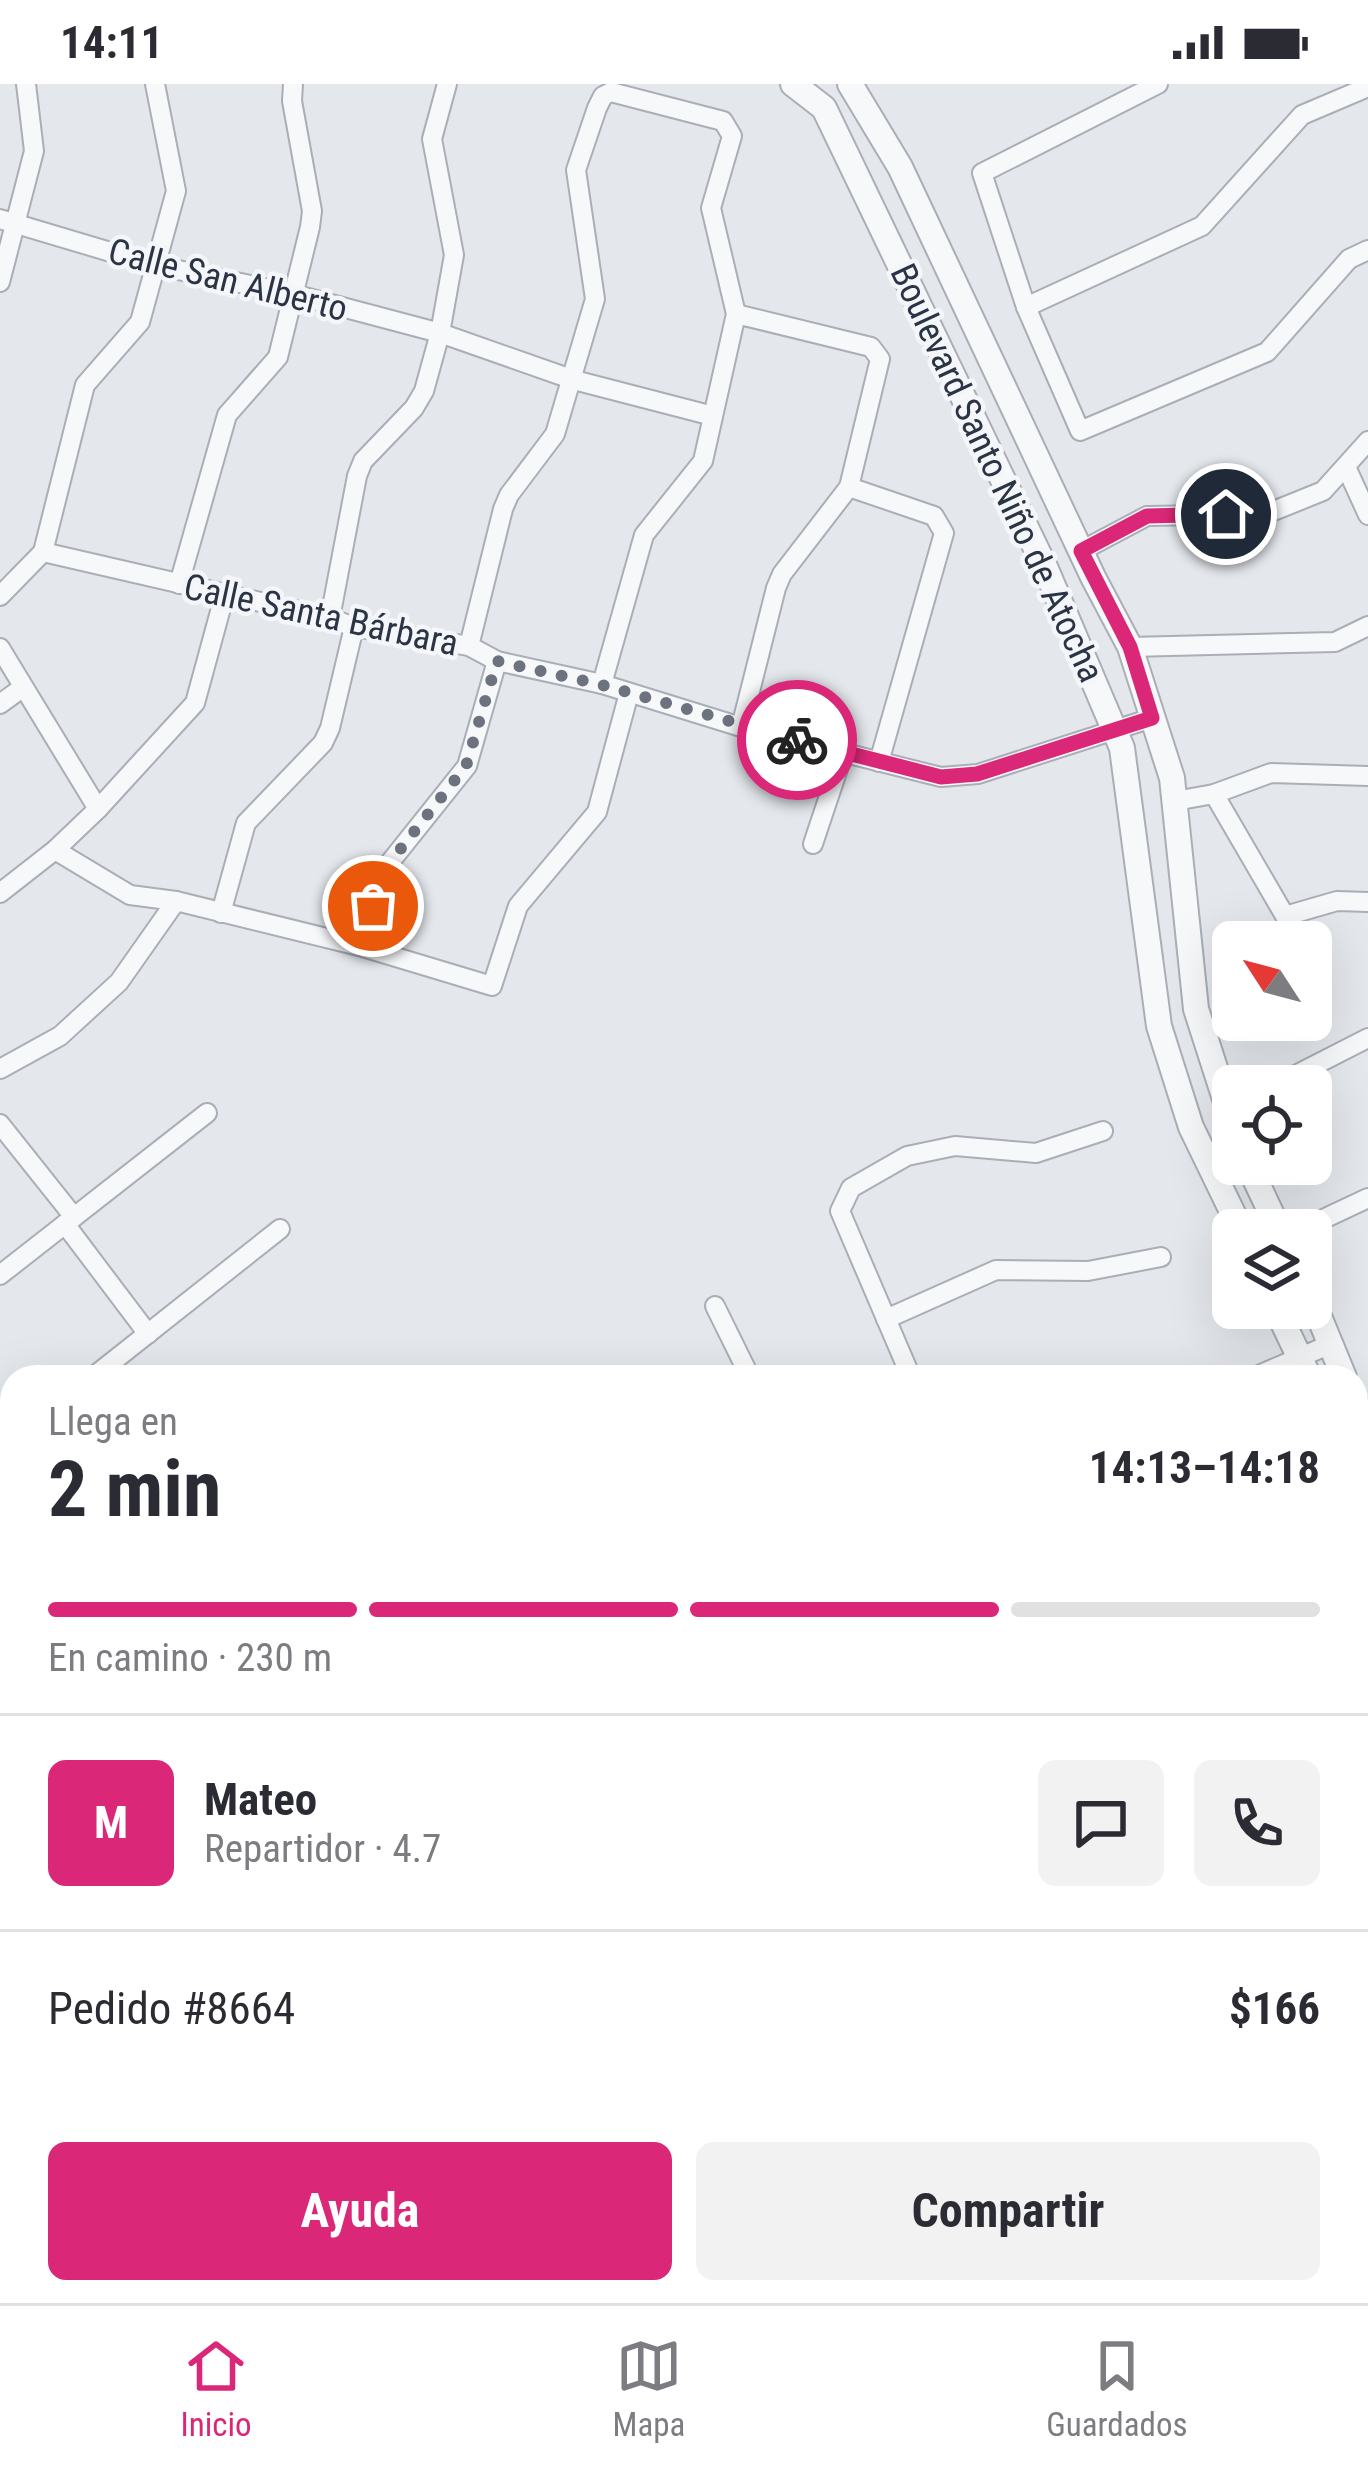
<!DOCTYPE html>
<html lang="es">
<meta charset="utf-8">
<style>
:root{--surface:#fff;--page:#f2f2f3;--text:#2b2b33;--muted:#7c7c81;--line:#e1e1e2;--accent:#db2777}
body{margin:0;font-family:"Roboto Condensed",sans-serif;background:var(--page);color:var(--text);height:100vh;display:flex;flex-direction:column;font-size:45px;white-space:nowrap}
*{box-sizing:border-box;margin:0}
p{font-size:39px;color:var(--muted)}
.icon{flex:none;width:66px;height:66px;fill:none;stroke:currentColor;stroke-width:2;stroke-linecap:round;stroke-linejoin:round}
.map{position:relative;flex:1;overflow:hidden}
.details{position:absolute;left:0px;top:1281px;width:1368px;height:939px;display:flex;flex-direction:column;background:var(--surface);border-radius:36px 36px 0 0;box-shadow:0 12px 48px #0002}
.details>*{flex:none}
.needle{width:78px;rotate:306deg}
.controls{position:absolute;left:1212px;top:837px;display:grid;gap:24px}
.controls a{display:grid;place-items:center;width:120px;height:120px;border-radius:18px;background:var(--surface);box-shadow:0 12px 48px #0002;font-size:60px}
.pin{position:absolute;display:grid;place-items:center;width:102px;height:102px;color:#fff;margin:-51px;border:6px solid #fff;border-radius:50%;box-shadow:0 3px 12px #0007}
.courier{position:absolute;display:grid;place-items:center;width:120px;height:120px;margin:-60px;border:9px solid #db2777;border-radius:50%;background:#fff;color:#222;box-shadow:0 3px 15px #0007}
.headline em{font-style:normal;font-weight:700}
.headline div{display:flex;flex-direction:column-reverse}
.headline{display:flex;align-items:center;justify-content:space-between;height:204px;padding:0 48px}
h1{font-size:78px;font-weight:700;line-height:90px}
.bar{display:grid;grid-template-columns:repeat(4,1fr);gap:18px 12px;align-content:center;height:144px;padding:0 48px}
.bar i{height:15px;border-radius:9px;background:var(--line)}
.bar .active{background:var(--accent)}
.bar p{grid-column:span 4}
.line{display:flex;align-items:center;gap:30px;padding:0 48px;border-top:3px solid var(--line)}
.line div{flex:1}
.round{display:grid;place-items:center;flex:none;width:126px;height:126px;border-radius:18px;background:var(--page)}
.cta{display:flex;gap:24px;margin-top:auto;padding:24px 48px}
.cta a{flex:1;height:138px;border-radius:18px;background:var(--accent);color:#fff;font-size:48px;font-weight:700;line-height:138px;text-align:center}
.cta a+a{background:var(--page);color:var(--text)}
.status{display:flex;justify-content:space-between;align-items:center;height:84px;padding:0 60px;background:var(--surface);direction:ltr}
.status svg{height:33px;fill:currentColor}
.dock{display:flex;justify-content:space-around;align-items:center;height:168px;border-top:3px solid var(--line);background:var(--surface);font-size:33px;color:var(--muted)}
.dock a{display:grid;justify-items:center;gap:6px}
.dock .active{color:var(--accent)}
.map>svg:first-child{display:block}
.lines{fill:none;stroke-linecap:round;stroke-linejoin:round}
.minor-casing{stroke:#a9aeb7;stroke-width:22}
.tertiary-casing{stroke:#a9aeb7;stroke-width:28}
.minor{stroke:#f7f8fa;stroke-width:18}
.tertiary{stroke:#f7f8fa;stroke-width:24}
.done{stroke:#6c737f;stroke-width:12;stroke-dasharray:0 21.6}
.route{stroke:#db2777;stroke-width:15}
.labels{text-anchor:middle;dominant-baseline:central;stroke-width:9;stroke-linejoin:round;paint-order:stroke}
.street-label{font-size:36px;fill:#2b3445;stroke:#f4f6f9}
</style>
<div class="status"><b>14:11</b><svg viewBox="0 0 49 12"><path d="M0 12V9h3v3zM5 12V6h3v6zM10 12V3h3v9zM15 12V0h3v12zM26 1h20v11H26zM47 4h2v5h-2z"/></svg></div>
<div class="map">
<svg width="1368" height="2219" viewBox="0 0 1368 2219">
<rect width="100%" height="100%" fill="#e4e7ec"/>
<g class="lines">
<g class="minor-casing">
<g id="minor">
<polyline points="1158,0 982,89 1026,223 1080,347 1267,268 1349,175 1368,166"/>
<polyline points="0,135 154,181 293,210 440,249 574,296 713,332"/>
<polyline points="0,198 34,67 26,0"/>
<polyline points="1026,223 1202,142 1302,31 1368,3"/>
<polyline points="736,230 871,263 880,275 849,403 782,490 776,504 741,643"/>
<polyline points="1347,385 1368,431"/>
<polyline points="849,403 934,432 944,449 879,678"/>
<polyline points="1081,467 1147,432 1266,430 1323,407 1368,357"/>
<polyline points="43,468 330,534 354,543 469,562 497,577 602,600 741,643 941,693 978,690 1152,634"/>
<polyline points="43,468 85,301 140,238 176,107 155,0"/>
<polyline points="179,500 227,331 278,273 310,143 312,127 292,17 293,0"/>
<polyline points="0,512 43,468"/>
<polyline points="330,534 357,392 363,377 414,324 424,307 440,249 454,171 432,55 447,0"/>
<polyline points="469,562 503,425 509,411 555,350 595,215 576,86 597,24 603,12 611,8 723,37 732,52 711,124 736,230 703,377 644,451 602,600"/>
<polyline points="1130,563 1335,558 1368,542"/>
<polyline points="0,564 98,725"/>
<polyline points="0,620 22,604"/>
<polyline points="1214,710 1285,832 1337,817 1368,818"/>
<polyline points="1175,717 1214,710 1271,689 1368,692"/>
<polyline points="813,760 844,667"/>
<polyline points="55,766 130,811 176,817 359,862 492,902 518,822 597,728 629,609"/>
<polyline points="0,809 55,766 98,725 195,619 224,513"/>
<polyline points="221,829 246,739 323,659 330,644 354,543"/>
<polyline points="359,862 387,782 467,682 497,577"/>
<polyline points="0,985 60,952 119,898 176,817"/>
<polyline points="1274,1002 1368,954"/>
<polyline points="0,1040 74,1133"/>
<polyline points="65,1140 148,1250"/>
<polyline points="1300,1146 1368,1114"/>
<polyline points="0,1191 207,1029"/>
<polyline points="715,1222 750,1293"/>
<polyline points="886,1235 996,1186 1088,1187 1161,1173"/>
<polyline points="93,1293 280,1145"/>
<polyline points="911,1293 840,1127 851,1104 907,1072 955,1062 1036,1069 1103,1047"/>
<polyline points="1254,1293 1331,1260"/>
<polyline points="0,1367 12,1358"/>
<polyline points="0,1498 12,1512"/>
<polyline points="0,1565 12,1556"/>
<polyline points="1356,1598 1361,1611 1356,1612"/>
<polyline points="1356,1723 1368,1724"/>
<polyline points="1356,1857 1368,1858"/>
<polyline points="0,1982 12,1969"/>
<polyline points="1356,1987 1368,1983"/>
<polyline points="1356,2144 1368,2138"/>
<polyline points="0,2166 12,2164"/>
<polyline points="1356,2191 1368,2218"/>
<polyline points="318,2208 350,2211 368,2219"/>
<polyline points="1017,2208 1021,2219"/>
<polyline points="401,2219 413,2208"/>
<polyline points="536,2219 539,2208"/>
<polyline points="1062,2219 1087,2208"/>
<polyline points="1280,2219 1306,2208"/>
</g>
</g>
<g class="tertiary-casing">
<g id="tertiary">
<polyline points="793,0 824,24 1045,483 1122,664 1159,942 1191,1043 1241,1146"/>
<polyline points="850,0 900,83 1093,493 1130,563 1172,694 1196,925 1233,1040"/>
<polyline points="1248,1080 1279,1146"/>
<polyline points="1311,1213 1344,1293"/>
<polyline points="1276,1224 1309,1293"/>
<polyline points="1356,1321 1368,1347"/>
<polyline points="1356,1396 1368,1423"/>
</g>
</g>
<use href="#minor" class="minor"/>
<use href="#tertiary" class="tertiary"/>
</g>
<g class="lines">
<polyline class="done" points="373,822 387,782 466,682 497,577 602,601 797,656"/>
<polyline class="route" points="797,656 941,693 977,690 1152,634 1130,563 1081,467 1147,432 1226,430"/>
</g>
<g class="labels">
<g class="street-label">
<text transform="translate(228 196) rotate(14)">Calle San Alberto</text>
<text transform="translate(997 389) rotate(65)">Boulevard Santo Niño de Atocha</text>
<text transform="translate(321 531) rotate(12)">Calle Santa Bárbara</text>
</g>
</g>
</svg>
<div class="controls">
<a><svg class="needle" viewBox="-14 -14 28 28"><path d="M0-13l5 13h-10z" fill="#e53935"/><path d="M0 13l5-13h-10z" fill="#7c7c81"/></svg></a>
<a><svg class="icon" aria-label="locate" viewBox="0 0 24 24"><circle cx="12" cy="12" r="6"/><path d="M12 2v4M12 18v4M2 12h4M18 12h4"/></svg></a>
<a><svg class="icon" aria-label="layers" viewBox="0 0 24 24"><path d="M12 4l9 5-9 5-9-5zM3 14l9 5 9-5"/></svg></a>
</div>
<div class="pin" style="left:373px;top:822px;background:#ea580c"><svg class="icon" aria-label="bag" viewBox="0 0 24 24"><path d="M5 8h14l-1 12H6zM9 8a3 3 0 0 1 6 0"/></svg></div>
<div class="pin" style="left:1226px;top:430px;background:#1f2937"><svg class="icon" aria-label="home" viewBox="0 0 24 24"><path d="M3 11l9-7 9 7M6 9v11h12V9"/></svg></div>
<div class="courier" style="left:797px;top:656px"><svg class="icon" aria-label="bike" viewBox="0 0 24 24"><circle cx="6" cy="16" r="4"/><circle cx="18" cy="16" r="4"/><path d="M6 16l4-8h5l3 8M10 8l3 8H6M13 5h3"/></svg></div>
<section class="details">
<div class="headline"><div><h1>2 min</h1><p>Llega en</p></div><em>14:13–14:18</em></div>
<div class="bar"><i class="active"></i><i class="active"></i><i class="active"></i><i></i><p>En camino · 230 m</p></div>
<div class="line" style="height:216px"><b class="round" style="background:var(--accent);color:#fff">M</b><div><b>Mateo</b><p>Repartidor · 4.7</p></div><a class="round"><svg class="icon" aria-label="chat" viewBox="0 0 24 24"><path d="M4 5h16v11H9l-5 4z"/></svg></a><a class="round"><svg class="icon" aria-label="phone" viewBox="0 0 24 24"><path d="M5 4h4l2 5-3 2q2 4 5 5l2-3 5 2v4C11 20 4 13 5 4z"/></svg></a></div>
<div class="line" style="height:156px"><div>Pedido #8664</div><b>$166</b></div>
<div class="cta"><a>Ayuda</a><a>Compartir</a></div>
</section>
</div>
<nav class="dock">
<a class="active"><svg class="icon" aria-label="home" viewBox="0 0 24 24"><path d="M3 11l9-7 9 7M6 9v11h12V9"/></svg>Inicio</a>
<a><svg class="icon" aria-label="map" viewBox="0 0 24 24"><path d="M3 6l6-2 6 2 6-2v14l-6 2-6-2-6 2zM9 4v14M15 6v14"/></svg>Mapa</a>
<a><svg class="icon" aria-label="saved" viewBox="0 0 24 24"><path d="M7 4h10v16l-5-4-5 4z"/></svg>Guardados</a>
</nav>
